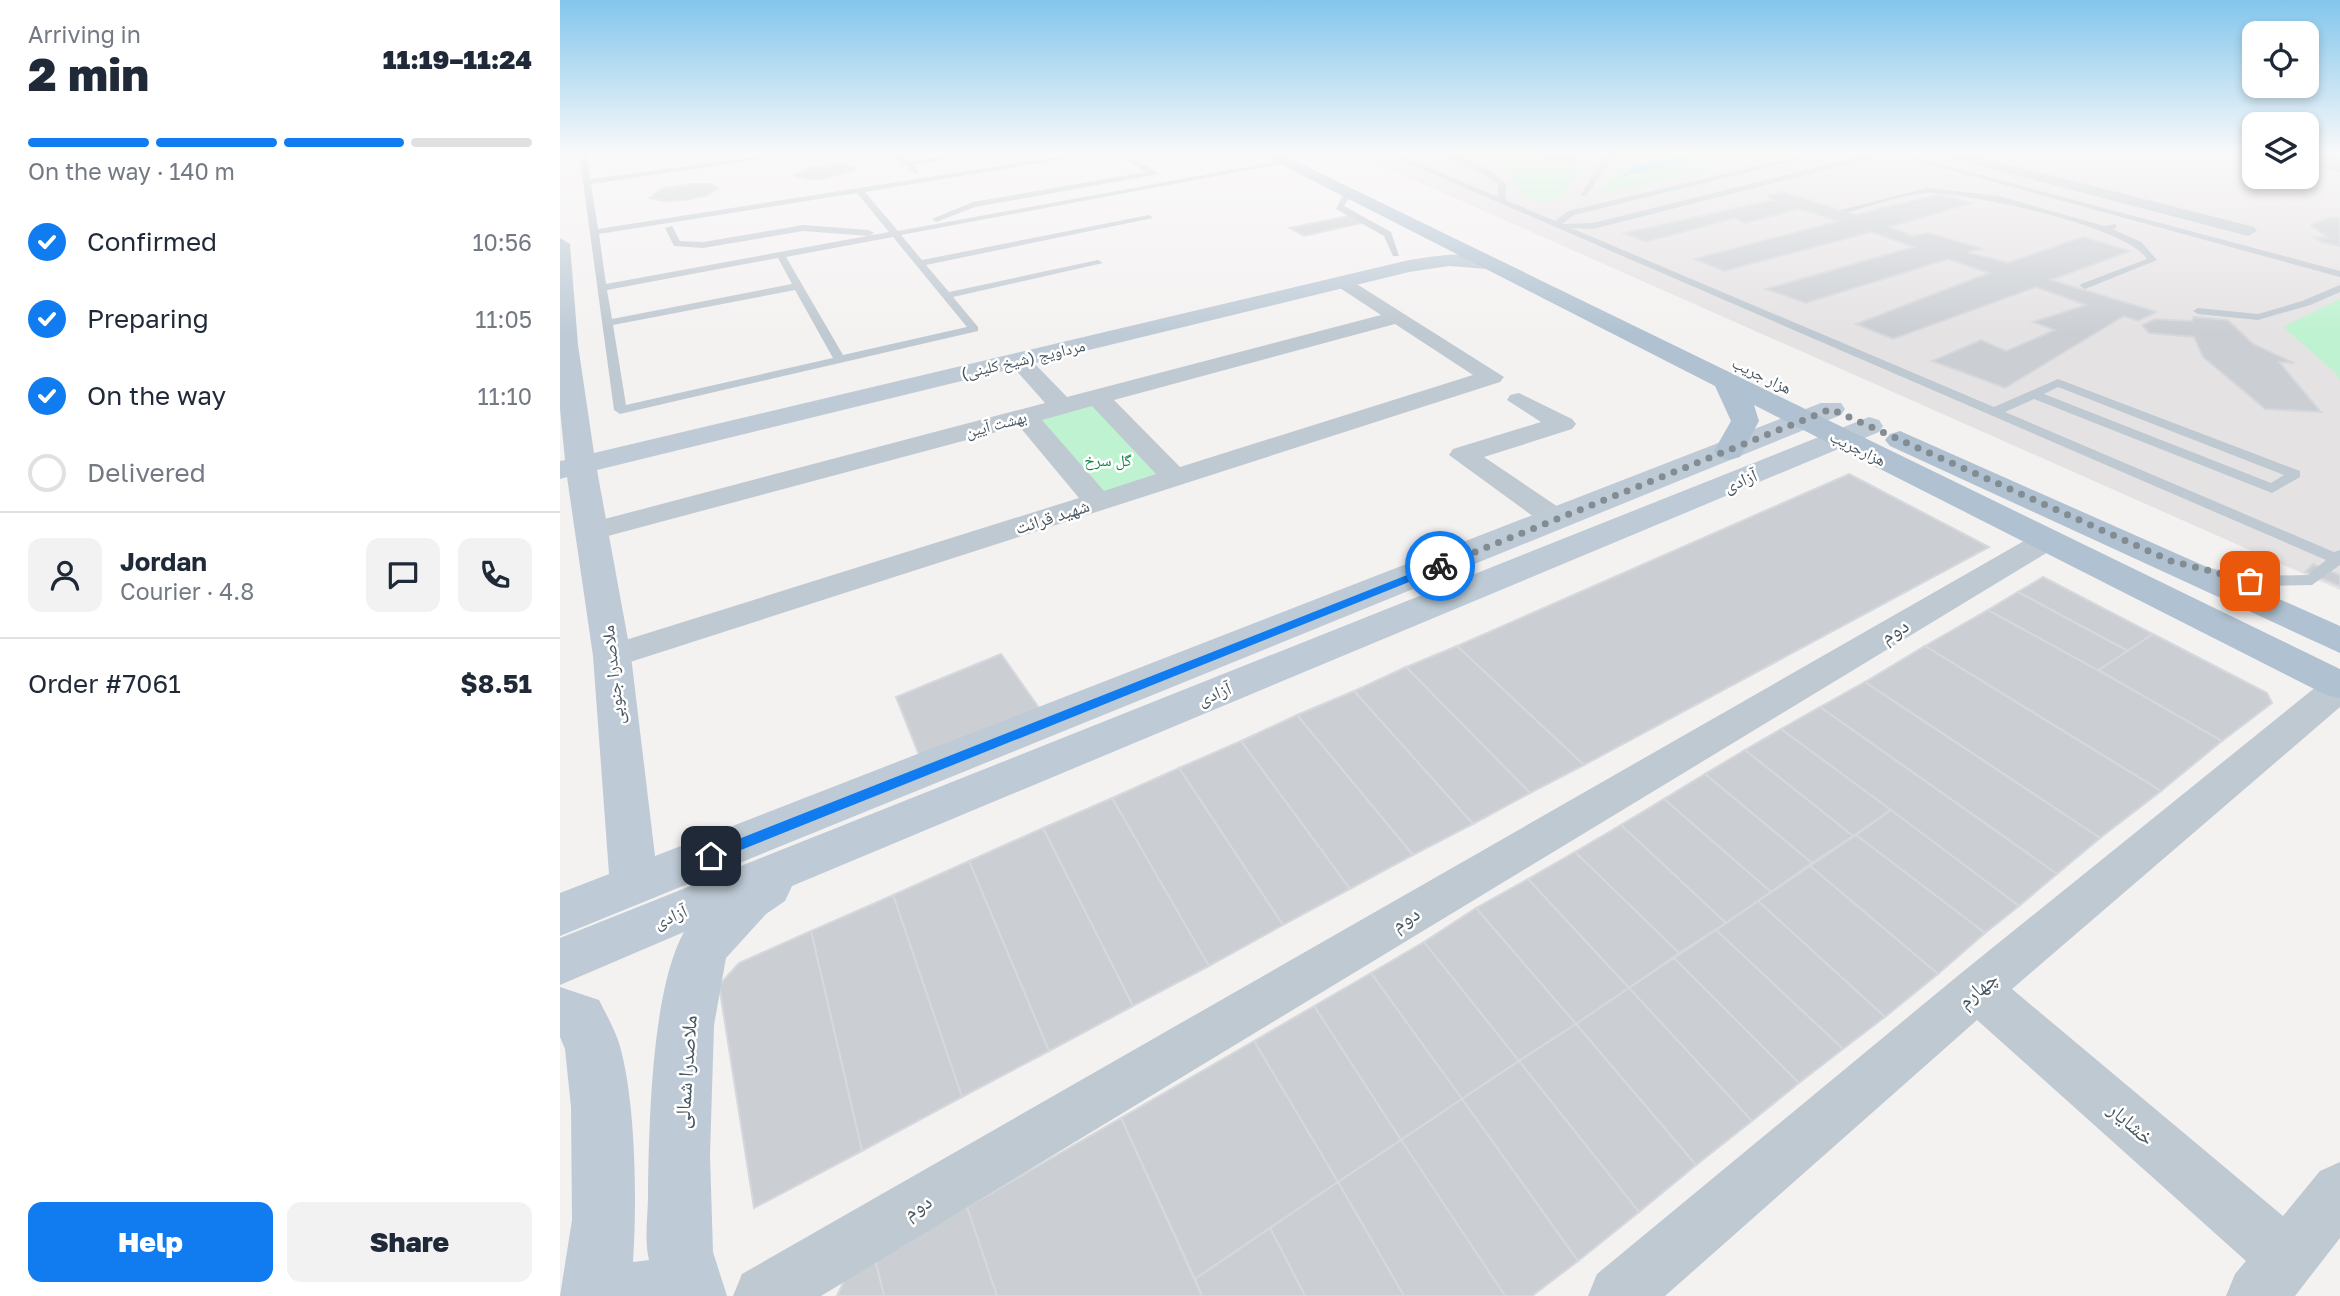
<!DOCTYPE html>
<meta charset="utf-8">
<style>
:root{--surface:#fff;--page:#f2f2f3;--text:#1f2937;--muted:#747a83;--line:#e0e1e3;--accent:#107cef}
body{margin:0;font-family:"Golos Text","Noto Naskh Arabic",sans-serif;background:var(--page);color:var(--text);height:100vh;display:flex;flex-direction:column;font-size:26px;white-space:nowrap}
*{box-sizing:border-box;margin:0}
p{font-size:23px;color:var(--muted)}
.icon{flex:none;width:38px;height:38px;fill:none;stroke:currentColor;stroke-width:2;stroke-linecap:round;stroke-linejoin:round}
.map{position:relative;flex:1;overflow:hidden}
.drawer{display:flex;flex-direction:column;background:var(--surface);width:560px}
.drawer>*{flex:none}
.controls{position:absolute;left:1682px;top:21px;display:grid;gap:14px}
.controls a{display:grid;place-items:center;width:77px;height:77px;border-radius:14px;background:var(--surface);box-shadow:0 4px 10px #0003;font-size:35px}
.pin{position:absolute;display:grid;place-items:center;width:60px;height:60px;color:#fff;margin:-30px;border-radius:14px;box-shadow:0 4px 10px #0006}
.courier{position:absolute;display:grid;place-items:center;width:70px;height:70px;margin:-35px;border:5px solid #107cef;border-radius:50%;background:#fff;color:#222;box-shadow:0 2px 9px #0007}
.summary em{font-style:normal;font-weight:800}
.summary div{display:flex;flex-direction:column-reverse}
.summary{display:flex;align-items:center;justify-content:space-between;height:119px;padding:0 28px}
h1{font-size:46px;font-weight:800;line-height:52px}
.bar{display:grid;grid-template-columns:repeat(4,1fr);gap:10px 7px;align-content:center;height:84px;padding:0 28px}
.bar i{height:9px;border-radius:5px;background:var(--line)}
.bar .active{background:var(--accent)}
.bar p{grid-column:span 4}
.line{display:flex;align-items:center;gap:18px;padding:0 28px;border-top:2px solid var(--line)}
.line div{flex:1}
.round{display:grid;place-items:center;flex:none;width:74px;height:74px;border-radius:14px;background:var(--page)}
ol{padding:0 28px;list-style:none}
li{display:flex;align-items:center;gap:21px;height:77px}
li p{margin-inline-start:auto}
li .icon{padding:7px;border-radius:50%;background:var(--accent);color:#fff;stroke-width:4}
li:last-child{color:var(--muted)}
li i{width:38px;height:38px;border:4px solid var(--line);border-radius:50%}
.button{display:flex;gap:14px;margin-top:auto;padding:14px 28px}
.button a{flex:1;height:80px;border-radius:14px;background:var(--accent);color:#fff;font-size:28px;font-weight:800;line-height:80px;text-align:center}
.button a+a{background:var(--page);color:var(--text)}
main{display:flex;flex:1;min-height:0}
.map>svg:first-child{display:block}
.education{fill:#e5e2e3}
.green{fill:#bff2d0}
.water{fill:#8ae1f1}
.building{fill:#cbcfd4;stroke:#d5d8dd;stroke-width:2}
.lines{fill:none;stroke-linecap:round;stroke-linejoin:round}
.lane{fill:#bfc9d1;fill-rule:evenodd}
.street{fill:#bfc9d1;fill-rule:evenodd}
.secondary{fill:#becbd6;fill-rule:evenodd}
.primary{fill:#b0c2d1;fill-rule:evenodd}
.route{fill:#107cef}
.done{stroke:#848c93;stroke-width:7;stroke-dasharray:0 12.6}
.labels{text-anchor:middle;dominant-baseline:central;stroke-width:5;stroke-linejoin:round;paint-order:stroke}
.far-street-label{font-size:16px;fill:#485660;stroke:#fff}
.far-park-label{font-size:16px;fill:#138747;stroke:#fff}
.street-label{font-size:18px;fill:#485660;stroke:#fff}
.near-street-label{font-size:21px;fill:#485660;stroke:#fff}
</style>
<main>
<section class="drawer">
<div class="summary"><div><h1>2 min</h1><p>Arriving in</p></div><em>11:19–11:24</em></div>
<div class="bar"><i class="active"></i><i class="active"></i><i class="active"></i><i></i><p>On the way · 140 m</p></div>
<ol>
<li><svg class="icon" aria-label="check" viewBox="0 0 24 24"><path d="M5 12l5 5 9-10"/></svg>Confirmed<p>10:56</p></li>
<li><svg class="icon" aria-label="check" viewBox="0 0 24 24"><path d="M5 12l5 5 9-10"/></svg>Preparing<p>11:05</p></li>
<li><svg class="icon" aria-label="check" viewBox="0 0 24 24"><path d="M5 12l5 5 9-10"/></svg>On the way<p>11:10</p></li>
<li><i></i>Delivered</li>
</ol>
<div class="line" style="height:126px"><a class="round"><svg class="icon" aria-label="person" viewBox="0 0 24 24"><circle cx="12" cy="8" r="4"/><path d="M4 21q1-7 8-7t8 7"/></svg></a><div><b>Jordan</b><p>Courier · 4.8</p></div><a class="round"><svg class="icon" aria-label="chat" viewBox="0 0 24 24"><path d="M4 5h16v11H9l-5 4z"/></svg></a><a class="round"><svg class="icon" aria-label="phone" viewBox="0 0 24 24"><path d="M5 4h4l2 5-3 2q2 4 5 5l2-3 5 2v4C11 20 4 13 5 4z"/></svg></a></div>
<div class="line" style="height:91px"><div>Order #7061</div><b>$8.51</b></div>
<div class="button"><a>Help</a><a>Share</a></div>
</section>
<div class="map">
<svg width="1780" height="1296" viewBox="0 0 1780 1296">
<rect width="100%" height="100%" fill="#f4f1f1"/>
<polygon class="education" points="791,152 1694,152 1694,177 1746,177 1747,152 1780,152 1780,590"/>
<g class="green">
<polygon points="902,152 973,152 972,162 1021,168 1001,197 986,203 964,196 947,169"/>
<polygon points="1077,152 1232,152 1040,194 1064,154"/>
<polygon points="1780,299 1780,381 1777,374 1723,327"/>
<polygon points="537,397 614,477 537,501 465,416"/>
</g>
<polygon class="water" points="1119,156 1136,160 1061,177 1075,165"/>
<g class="building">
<polygon points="83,152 135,152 100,160 76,157"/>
<polygon points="986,152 1023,152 1017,163 982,161"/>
<polygon points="284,164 294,166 295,170 261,179 244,179 235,175 252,167"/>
<polygon points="130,184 151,184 158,188 148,195 125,200 104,201 90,198 101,189"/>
<polygon points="1222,192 1295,215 1380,194 1411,203 1330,227 1353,236 1368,233 1423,249 1407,252 1448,263 1523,237 1570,251 1491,280 1597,312 1578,321 1564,316 1445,388 1372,361 1421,340 1446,351 1495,330 1473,322 1526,305 1476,287 1333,339 1296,324 1429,273 1388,259 1246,303 1206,289 1354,247 1311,232 1164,271 1135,259 1279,221 1239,209 1185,223 1175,218 1086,242 1064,233 1214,200 1207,196"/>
<polygon points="788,216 802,223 744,236 730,228"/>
<polygon points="1770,217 1780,218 1780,246 1761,242 1754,237 1768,238 1751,225"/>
<polygon points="1634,317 1668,320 1693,344 1734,363 1719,362 1761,412 1705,409 1643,357 1634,337 1589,333 1582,325 1595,319 1632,321"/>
<polygon points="1289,474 1429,547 1024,765 897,646"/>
<polygon points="1753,564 1780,575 1780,586 1745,572"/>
<polygon points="1483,577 1593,634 1568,651 1458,592"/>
<polygon points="1458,592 1568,651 1537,671 1428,610"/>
<polygon points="1428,610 1561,683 1662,741 1601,791 1365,646"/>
<polygon points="1593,634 1707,693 1712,703 1662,741 1539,670"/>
<polygon points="897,646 1024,765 970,793 846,667"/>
<polygon points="1365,646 1601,791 1540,838 1305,682"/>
<polygon points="441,654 482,712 363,765 336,697"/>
<polygon points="846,667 970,793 913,824 794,691"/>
<polygon points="1305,682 1540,838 1497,874 1260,707"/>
<polygon points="794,691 913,824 853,855 737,715"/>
<polygon points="1260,707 1497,874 1459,906 1221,729"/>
<polygon points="737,715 853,855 790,889 681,741"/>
<polygon points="1221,729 1331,810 1293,836 1185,750"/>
<polygon points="681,741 790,889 723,925 619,768"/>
<polygon points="1185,750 1293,836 1252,863 1145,774"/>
<polygon points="619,768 723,925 649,966 552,798"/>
<polygon points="1145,774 1252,863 1211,892 1104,799"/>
<polygon points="552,798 649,966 573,1006 483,828"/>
<polygon points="1104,799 1211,892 1166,923 1061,825"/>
<polygon points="1331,810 1459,906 1425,933 1296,835"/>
<polygon points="1061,825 1166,923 1119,953 1015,852"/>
<polygon points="483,828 573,1006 489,1051 409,861"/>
<polygon points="1296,835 1425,933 1378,974 1250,866"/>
<polygon points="1015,852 1119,953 1069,988 968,879"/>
<polygon points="409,861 489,1051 402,1097 333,895"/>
<polygon points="1250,866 1378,974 1325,1017 1198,901"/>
<polygon points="968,879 1069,988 1016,1024 916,908"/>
<polygon points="333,895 402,1097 302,1151 251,931"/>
<polygon points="1198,901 1325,1017 1283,1049 1156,930"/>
<polygon points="916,908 1016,1024 959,1061 864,942"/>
<polygon points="1156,930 1283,1049 1239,1083 1114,958"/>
<polygon points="251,931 302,1151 194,1208 159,985 179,963"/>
<polygon points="864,942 959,1061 902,1099 811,973"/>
<polygon points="1114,958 1239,1083 1192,1121 1069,988"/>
<polygon points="811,973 902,1099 841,1140 754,1006"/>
<polygon points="1069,988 1192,1121 1136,1165 1016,1024"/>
<polygon points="754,1006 841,1140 778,1182 694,1041"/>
<polygon points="1016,1024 1136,1165 1079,1212 959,1061"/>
<polygon points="694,1041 778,1182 635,1279 561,1118"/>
<polygon points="959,1061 1079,1212 1018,1261 902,1099"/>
<polygon points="902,1099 1018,1261 972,1296 945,1296 841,1140"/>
<polygon points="561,1118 642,1296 437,1296 407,1207"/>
<polygon points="841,1140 945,1296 844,1296 778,1182"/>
<polygon points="778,1182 844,1296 745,1296 710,1228"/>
<polygon points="407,1207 437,1296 324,1296 315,1260"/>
<polygon points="710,1228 745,1296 642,1296 635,1279"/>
<polygon points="315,1260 324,1296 277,1296 285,1279"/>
</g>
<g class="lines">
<g class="lane">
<path d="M19,152H26L30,179L232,152H250L31,184L38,229L528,152H544L305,192L338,231L726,160L730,162L341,235L362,260L589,215L593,218L366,265L389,292L538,260L543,263L393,297L418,327V331L60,414L54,410ZM297,193L329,232L46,284L39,234ZM333,237L407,327L283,355L226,257ZM218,258L232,284L52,319L47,290ZM235,290L273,358L66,405L53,325Z"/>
<polygon points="330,152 338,152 348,161 415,152 432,152 353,165 359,172 355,174"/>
<polygon points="551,152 559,152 600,174 415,207 376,222 372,219 413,202 586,172"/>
<path d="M822,152H831L938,197V185L924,174L874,152C897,151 930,168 946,184V200L995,221L1008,211L1258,152H1270L1014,215L1002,224H1003L1033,223L1319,152L1320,156L1033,229L1011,228L1434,407L1498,379L1740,471V477L1712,493L1474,399L1445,412L1774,552L1780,550V565L1752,585L1690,586L1644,576L1642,573L1650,568L1690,576L1748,575L1766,560ZM1498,387L1724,475L1711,483L1484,394Z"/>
<polygon points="1053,152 1063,152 1053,157 1026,196 1020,196 1047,153"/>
<polygon points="1324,152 1335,152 1780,271 1780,277"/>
<polygon points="1746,152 1780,159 1780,163 1746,156"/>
<path d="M1367,188L1439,196L1544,226L1556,224V228L1552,229L1581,242L1597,260L1525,289L1520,286L1521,284L1587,259C1567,226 1409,193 1369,193C1347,193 1308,207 1285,213L1281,210Z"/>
<polygon points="785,191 792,193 784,206 831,232 839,256 833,256 824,236 776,209"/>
<polygon points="243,225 309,230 314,233 309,236 243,231 143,248 114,246 105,228 112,226 120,241 143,242"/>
<polygon points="1780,285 1780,292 1750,305 1698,320 1638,314 1633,311 1638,308 1698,314 1742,301"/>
</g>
<g class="street">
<polygon points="1376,152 1399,152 1694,227 1697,231 1688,236 1378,155"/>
<polygon points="1746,156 1780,162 1780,172 1746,165"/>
<path d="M784,276L944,377L940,382L64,664L52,667L40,664L34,656L40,648L519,498L459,426L33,540L22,537L18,531L22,525L485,403L454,368L458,363H474L507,397L821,315L777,286L774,282L777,278ZM835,324L913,375L620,467L554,400ZM532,406L596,474L544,491L482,420Z"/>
<polygon points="959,393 1012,419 1016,424 1012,429 924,457 1007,513 1011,519 1007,525 996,528 985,525 889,455 893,449 981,422 947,400 950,395"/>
<polygon points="1487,531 1498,534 1502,540 1498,546 261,1296 173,1296 182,1274 1476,534"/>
<polygon points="1780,675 1780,707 1452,989 1723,1216 1760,1171 1780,1162 1780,1238 1735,1296 1666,1296 1675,1274 1686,1261 1417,1020 1105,1296 1028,1296 1037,1274 1400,974 1767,678"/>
</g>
<g class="secondary">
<path d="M0,238L10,244L18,345L34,453L849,260C868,257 926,247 938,263L927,269L889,266L849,272L37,470L71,656L95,856L1261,403H1281L1285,409L1281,415L0,936V893L49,874L33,656L7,477L0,479V461L5,460L0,409Z"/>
<path d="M1309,417L1319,420L1323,426L1319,432L232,886L225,901L206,914L166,958L154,1025L150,1155L153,1252L167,1296H0L12,1220L11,1107L5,1049L0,1037V987L39,1000C47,1016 57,1033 61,1050C76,1108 77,1202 73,1262L89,1260C84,1240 88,1216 88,1196C89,1127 91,991 124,932L0,985V938Z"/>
</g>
<g class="primary">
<polygon points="697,152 717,152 1780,669 1780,698 1766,695 1194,405 1199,421 1180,457 1169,460 1158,457 1154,451 1171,421 1155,386"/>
<polygon points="1340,431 1780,626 1780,653 1330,446 1325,440 1330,434"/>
</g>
</g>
<linearGradient id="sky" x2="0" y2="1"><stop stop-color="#82c6ec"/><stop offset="0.46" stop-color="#faf9f9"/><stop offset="1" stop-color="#faf9f9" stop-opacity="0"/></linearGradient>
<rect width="1780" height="333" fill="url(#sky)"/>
<polygon class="route" points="880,562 885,566 884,568 156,860 146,860 144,856 146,852"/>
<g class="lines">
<polyline class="done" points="880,566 1271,409 1611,561 1690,581"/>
</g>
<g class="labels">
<g class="far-street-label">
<text transform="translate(463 359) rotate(-13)">مرداویج (شیخ کلینی)</text>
<text transform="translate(1202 375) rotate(26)">هزار جریب</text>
<text transform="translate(436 424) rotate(-15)">بهشت آیین</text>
<text transform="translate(1298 448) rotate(26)">هزارجریب</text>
</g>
<g class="far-park-label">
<text x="548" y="460">گل سرخ</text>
</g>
<g class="street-label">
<text transform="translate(1180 480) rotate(-22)">آزادی</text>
<text transform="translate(492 516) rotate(-18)">شهید قرائت</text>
<text transform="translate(52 675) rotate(-96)">ملاصدرا جنوبی</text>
<text transform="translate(654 693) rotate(-22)">آزادی</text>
<text transform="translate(110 916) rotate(-23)">آزادی</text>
</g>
<g class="near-street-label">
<text transform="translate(1334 630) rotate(-31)">دوم</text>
<text transform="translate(845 918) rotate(-31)">دوم</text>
<text transform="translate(1417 989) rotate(-40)">چهارم</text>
<text transform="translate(125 1072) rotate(-86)">ملاصدرا شمالی</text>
<text transform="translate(1572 1123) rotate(41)">خشایار</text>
<text transform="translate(357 1206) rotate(-31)">دوم</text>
</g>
</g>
</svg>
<div class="controls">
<a><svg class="icon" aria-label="locate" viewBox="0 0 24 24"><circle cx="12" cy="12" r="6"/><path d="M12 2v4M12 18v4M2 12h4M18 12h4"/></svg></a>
<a><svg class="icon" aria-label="layers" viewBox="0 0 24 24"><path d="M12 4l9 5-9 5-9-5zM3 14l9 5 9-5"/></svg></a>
</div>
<div class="pin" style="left:1690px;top:581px;background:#ea580c"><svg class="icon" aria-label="bag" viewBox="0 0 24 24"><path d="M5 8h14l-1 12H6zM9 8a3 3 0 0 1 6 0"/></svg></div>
<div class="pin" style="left:151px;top:856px;background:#1f2937"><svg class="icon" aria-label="home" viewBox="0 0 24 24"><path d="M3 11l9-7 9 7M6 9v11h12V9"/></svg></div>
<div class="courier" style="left:880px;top:566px"><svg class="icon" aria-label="bike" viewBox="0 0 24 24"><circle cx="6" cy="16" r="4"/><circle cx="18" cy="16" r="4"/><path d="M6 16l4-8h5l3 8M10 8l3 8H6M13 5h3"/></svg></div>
</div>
</main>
